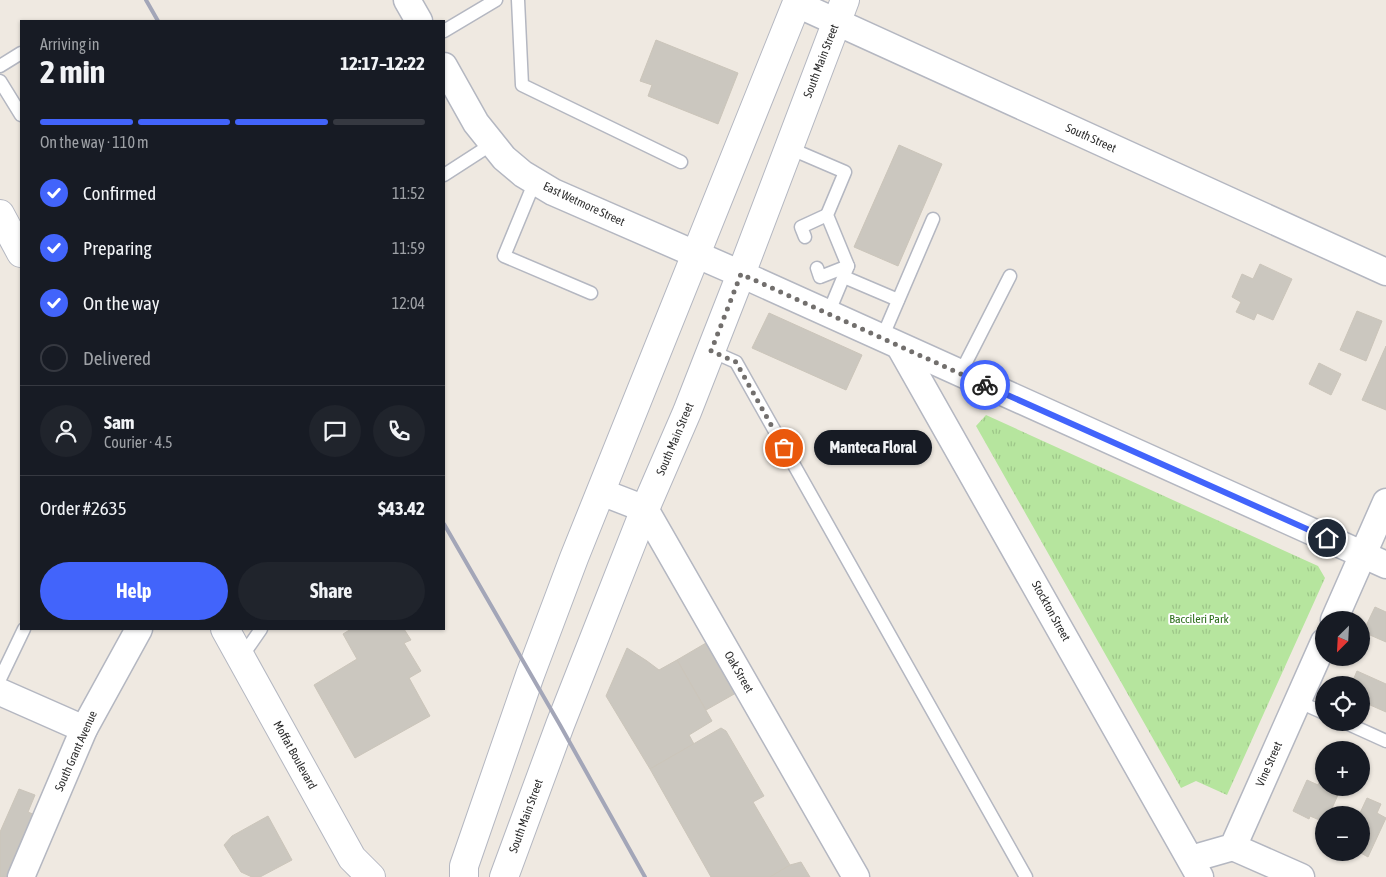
<!DOCTYPE html>
<meta charset="utf-8">
<style>
:root{--surface:#171b24;--page:#20242c;--text:#f1f3f6;--muted:#9ea1a6;--line:#363941;--accent:#4264fb}
body{margin:0;font-family:"Asap Condensed",sans-serif;background:var(--page);color:var(--text);height:100vh;display:flex;flex-direction:column;font-size:19px;white-space:nowrap}
*{box-sizing:border-box;margin:0}
p{font-size:16px;color:var(--muted)}
.icon{flex:none;width:28px;height:28px;fill:none;stroke:currentColor;stroke-width:2;stroke-linecap:round;stroke-linejoin:round}
.map{position:relative;flex:1;overflow:hidden}
.side{position:absolute;left:20px;top:20px;width:425px;height:610px;display:flex;flex-direction:column;background:var(--surface);border-radius:0px;box-shadow:0 1px 4px #0004}
.side>*{flex:none}
.needle{width:32px;rotate:204deg}
.tools{position:absolute;left:1315px;top:611px;display:grid;gap:10px}
.tools a{display:grid;place-items:center;width:55px;height:55px;border-radius:50%;background:var(--surface);box-shadow:0 1px 4px #0004;font-size:25px}
.pin{position:absolute;display:grid;place-items:center;width:42px;height:42px;color:#fff;margin:-21px;border:2px solid #fff;border-radius:50%;box-shadow:0 1px 5px #0007}
.courier{position:absolute;display:grid;place-items:center;width:50px;height:50px;margin:-25px;border:4px solid #4264fb;border-radius:50%;background:#fff;color:#222;box-shadow:0 1px 6px #0007}
.bubble{position:absolute;height:35px;border-radius:18px;background:var(--surface);box-shadow:0 1px 4px #0004;font-size:16px;font-weight:700;line-height:35px;text-align:center}
.headline em{font-style:normal;font-weight:700}
.headline div{display:flex;flex-direction:column-reverse}
.headline{display:flex;align-items:center;justify-content:space-between;height:85px;padding:0 20px}
h1{font-size:32px;font-weight:700;line-height:38px}
.bar{display:grid;grid-template-columns:repeat(4,1fr);gap:8px 5px;align-content:center;height:60px;padding:0 20px}
.bar i{height:6px;border-radius:4px;background:var(--line)}
.bar .current{background:var(--accent)}
.bar p{grid-column:span 4}
.line{display:flex;align-items:center;gap:12px;padding:0 20px;border-top:1px solid var(--line)}
.line div{flex:1}
.round{display:grid;place-items:center;flex:none;width:52px;height:52px;border-radius:26px;background:var(--page)}
ol{padding:0 20px;list-style:none}
li{display:flex;align-items:center;gap:15px;height:55px}
li p{margin-inline-start:auto}
li .icon{padding:5px;border-radius:50%;background:var(--accent);color:#fff;stroke-width:4}
li:last-child{color:var(--muted)}
li i{width:28px;height:28px;border:2px solid var(--line);border-radius:50%}
.action{display:flex;gap:10px;margin-top:auto;padding:10px 20px}
.action a{flex:1;height:58px;border-radius:30px;background:var(--accent);color:#fff;font-size:20px;font-weight:700;line-height:58px;text-align:center}
.action a+a{background:var(--page);color:var(--text)}
.map>svg:first-child{display:block}
.park{fill:url(#park-tufts)}
.building{fill:#cbc7bf;stroke:#cbc5ba}
.lines{fill:none;stroke-linecap:round;stroke-linejoin:round}
.lane-casing{stroke:#b4b7c1;stroke-width:15}
.street-casing{stroke:#b4b7c1;stroke-width:29}
.secondary-casing{stroke:#b4b7c1;stroke-width:30}
.lane{stroke:#fff;stroke-width:12}
.street{stroke:#fff;stroke-width:26}
.secondary{stroke:#fff;stroke-width:28}
.rail{stroke:#a3a6b8;stroke-width:4}
.done{stroke:#726f6d;stroke-width:5;stroke-dasharray:0 9}
.route{stroke:#4264fb;stroke-width:6}
.labels{text-anchor:middle;dominant-baseline:central;stroke-width:4;stroke-linejoin:round;paint-order:stroke}
.street-label{font-size:12px;fill:#2e2e2e;stroke:#fff}
.park-label{font-size:12px;fill:#2c6e1b;stroke:#fff}
</style>
<div class="map">
<svg width="1386" height="877" viewBox="0 0 1386 877">
<defs>
<pattern id="park-tufts" width="24" height="20" patternUnits="userSpaceOnUse" patternTransform="scale(1.25)"><rect width="24" height="20" fill="#b6e59e"/><path d="M3 7l-1-3M5 7V3M7 7l1-3M15 17l-1-3M17 17v-4M19 17l1-3" fill="none" stroke="#9dc588"/></pattern>
</defs>
<rect width="100%" height="100%" fill="#efe9e1"/>
<polygon class="park" points="986,415 1318,566 1325,578 1227,795 1196,781 1181,788 976,426"/>
<g class="building">
<polygon points="656,40 738,73 718,124 648,96 652,85 640,81"/>
<polygon points="899,145 942,164 898,266 854,247"/>
<polygon points="1260,264 1292,279 1273,320 1257,313 1254,320 1236,312 1241,302 1232,297 1242,274 1253,279"/>
<polygon points="1357,311 1382,321 1366,361 1340,350"/>
<polygon points="769,313 862,355 846,390 752,348"/>
<polygon points="1386,346 1386,410 1362,400"/>
<polygon points="1319,363 1341,374 1331,395 1309,384"/>
<polygon points="1375,607 1386,612 1386,642 1363,632"/>
<polygon points="351,629 404,629 411,640 404,643 421,671 409,678 430,716 355,758 314,685 357,659 343,634"/>
<polygon points="706,643 736,693 706,710 677,660"/>
<polygon points="627,648 647,661 659,670 677,660 712,721 689,735 694,744 650,769 606,696"/>
<polygon points="1357,671 1386,684 1386,712 1361,701 1361,685 1351,685"/>
<polygon points="721,728 726,731 764,796 753,802 790,865 770,877 711,877 650,769"/>
<polygon points="1324,772 1324,788 1341,788 1329,815 1324,815 1324,822 1310,816 1309,819 1293,811 1307,780 1318,785"/>
<polygon points="19,789 35,795 28,812 35,815 8,877 0,877 0,832"/>
<polygon points="1367,798 1381,804 1377,813 1386,818 1368,857 1359,852 1361,852 1361,815 1359,815"/>
<polygon points="268,816 292,860 260,877 252,877 241,872 224,845 232,836"/>
<polygon points="801,862 810,877 770,877 790,865"/>
</g>
<g class="lines">
<g class="lane-casing">
<g id="lane">
<polyline points="518,0 522,85 681,162"/>
<polyline points="444,31 496,0"/>
<polyline points="0,66 21,53"/>
<polyline points="0,81 21,115"/>
<polyline points="789,148 845,172 827,215 848,266 828,314"/>
<polyline points="444,175 492,144"/>
<polyline points="535,181 504,256 591,293"/>
<polyline points="805,237 801,227 827,215"/>
<polyline points="817,268 820,277 848,266"/>
<polyline points="844,277 898,300"/>
<polyline points="882,338 933,219"/>
<polyline points="711,351 736,362 1026,877"/>
<polyline points="960,374 1010,276"/>
<polyline points="241,658 261,629"/>
<polyline points="0,679 24,629"/>
<polyline points="1297,701 1324,713"/>
<polyline points="1344,722 1386,741"/>
</g>
</g>
<g class="street-casing">
<g id="street">
<polyline points="407,0 419,21"/>
<polyline points="797,4 1386,272"/>
<polyline points="444,66 476,123 504,158 523,174 553,192 741,274 1386,565"/>
<polyline points="900,347 1200,877"/>
<polyline points="601,492 645,509 856,877"/>
<polyline points="1334,620 1386,502"/>
<polyline points="0,692 84,729"/>
<polyline points="1233,847 1301,877"/>
<polyline points="1191,859 1233,847 1324,642"/>
<polyline points="21,877 84,729 139,629"/>
</g>
</g>
<g class="secondary-casing">
<g id="secondary">
<polyline points="0,214 21,253"/>
<polyline points="225,629 352,858 371,877"/>
<polyline points="464,877 464,866 530,675 574,558 798,0"/>
<polyline points="504,877 560,725 645,509 687,412 741,274 845,0"/>
</g>
</g>
<use href="#lane" class="lane"/>
<use href="#street" class="street"/>
<use href="#secondary" class="secondary"/>
<g class="rail">
<polyline points="146,0 158,21"/>
<polyline points="444,524 560,725 645,877"/>
</g>
</g>
<g class="lines">
<polyline class="done" points="784,448 736,362 711,351 741,274 985,385"/>
<polyline class="route" points="985,385 1327,538"/>
</g>
<g class="labels">
<g class="street-label">
<text transform="translate(821 61) rotate(-69)">South Main Street</text>
<text transform="translate(1091 138) rotate(24)">South Street</text>
<text transform="translate(584 204) rotate(25)">East Wetmore Street</text>
<text transform="translate(675 439) rotate(-67)">South Main Street</text>
<text transform="translate(1051 611) rotate(61)">Stockton Street</text>
<text transform="translate(739 672) rotate(60)">Oak Street</text>
<text transform="translate(76 751) rotate(-66)">South Grant Avenue</text>
<text transform="translate(295 755) rotate(61)">Moffat Boulevard</text>
<text transform="translate(1269 764) rotate(-66)">Vine Street</text>
<text transform="translate(526 816) rotate(-70)">South Main Street</text>
</g>
<g class="park-label">
<text x="1199" y="619">Baccileri Park</text>
</g>
</g>
</svg>
<div class="tools">
<a><svg class="needle" viewBox="-14 -14 28 28"><path d="M0-13l5 13h-10z" fill="#e53935"/><path d="M0 13l5-13h-10z" fill="#9ea1a6"/></svg></a>
<a><svg class="icon" aria-label="locate" viewBox="0 0 24 24"><circle cx="12" cy="12" r="6"/><path d="M12 2v4M12 18v4M2 12h4M18 12h4"/></svg></a>
<a>+</a>
<a>−</a>
</div>
<div class="pin" style="left:784px;top:448px;background:#ea580c"><svg class="icon" aria-label="bag" viewBox="0 0 24 24"><path d="M5 8h14l-1 12H6zM9 8a3 3 0 0 1 6 0"/></svg></div>
<div class="pin" style="left:1327px;top:538px;background:#1f2937"><svg class="icon" aria-label="home" viewBox="0 0 24 24"><path d="M3 11l9-7 9 7M6 9v11h12V9"/></svg></div>
<div class="courier" style="left:985px;top:385px"><svg class="icon" aria-label="bike" viewBox="0 0 24 24"><circle cx="6" cy="16" r="4"/><circle cx="18" cy="16" r="4"/><path d="M6 16l4-8h5l3 8M10 8l3 8H6M13 5h3"/></svg></div>
<div class="bubble" style="left:814px;top:430px;width:118px">Manteca Floral</div>
<section class="side">
<div class="headline"><div><h1>2 min</h1><p>Arriving in</p></div><em>12:17–12:22</em></div>
<div class="bar"><i class="current"></i><i class="current"></i><i class="current"></i><i></i><p>On the way · 110 m</p></div>
<ol>
<li><svg class="icon" aria-label="check" viewBox="0 0 24 24"><path d="M5 12l5 5 9-10"/></svg>Confirmed<p>11:52</p></li>
<li><svg class="icon" aria-label="check" viewBox="0 0 24 24"><path d="M5 12l5 5 9-10"/></svg>Preparing<p>11:59</p></li>
<li><svg class="icon" aria-label="check" viewBox="0 0 24 24"><path d="M5 12l5 5 9-10"/></svg>On the way<p>12:04</p></li>
<li><i></i>Delivered</li>
</ol>
<div class="line" style="height:90px"><a class="round"><svg class="icon" aria-label="person" viewBox="0 0 24 24"><circle cx="12" cy="8" r="4"/><path d="M4 21q1-7 8-7t8 7"/></svg></a><div><b>Sam</b><p>Courier · 4.5</p></div><a class="round"><svg class="icon" aria-label="chat" viewBox="0 0 24 24"><path d="M4 5h16v11H9l-5 4z"/></svg></a><a class="round"><svg class="icon" aria-label="phone" viewBox="0 0 24 24"><path d="M5 4h4l2 5-3 2q2 4 5 5l2-3 5 2v4C11 20 4 13 5 4z"/></svg></a></div>
<div class="line" style="height:65px"><div>Order #2635</div><b>$43.42</b></div>
<div class="action"><a>Help</a><a>Share</a></div>
</section>
</div>
